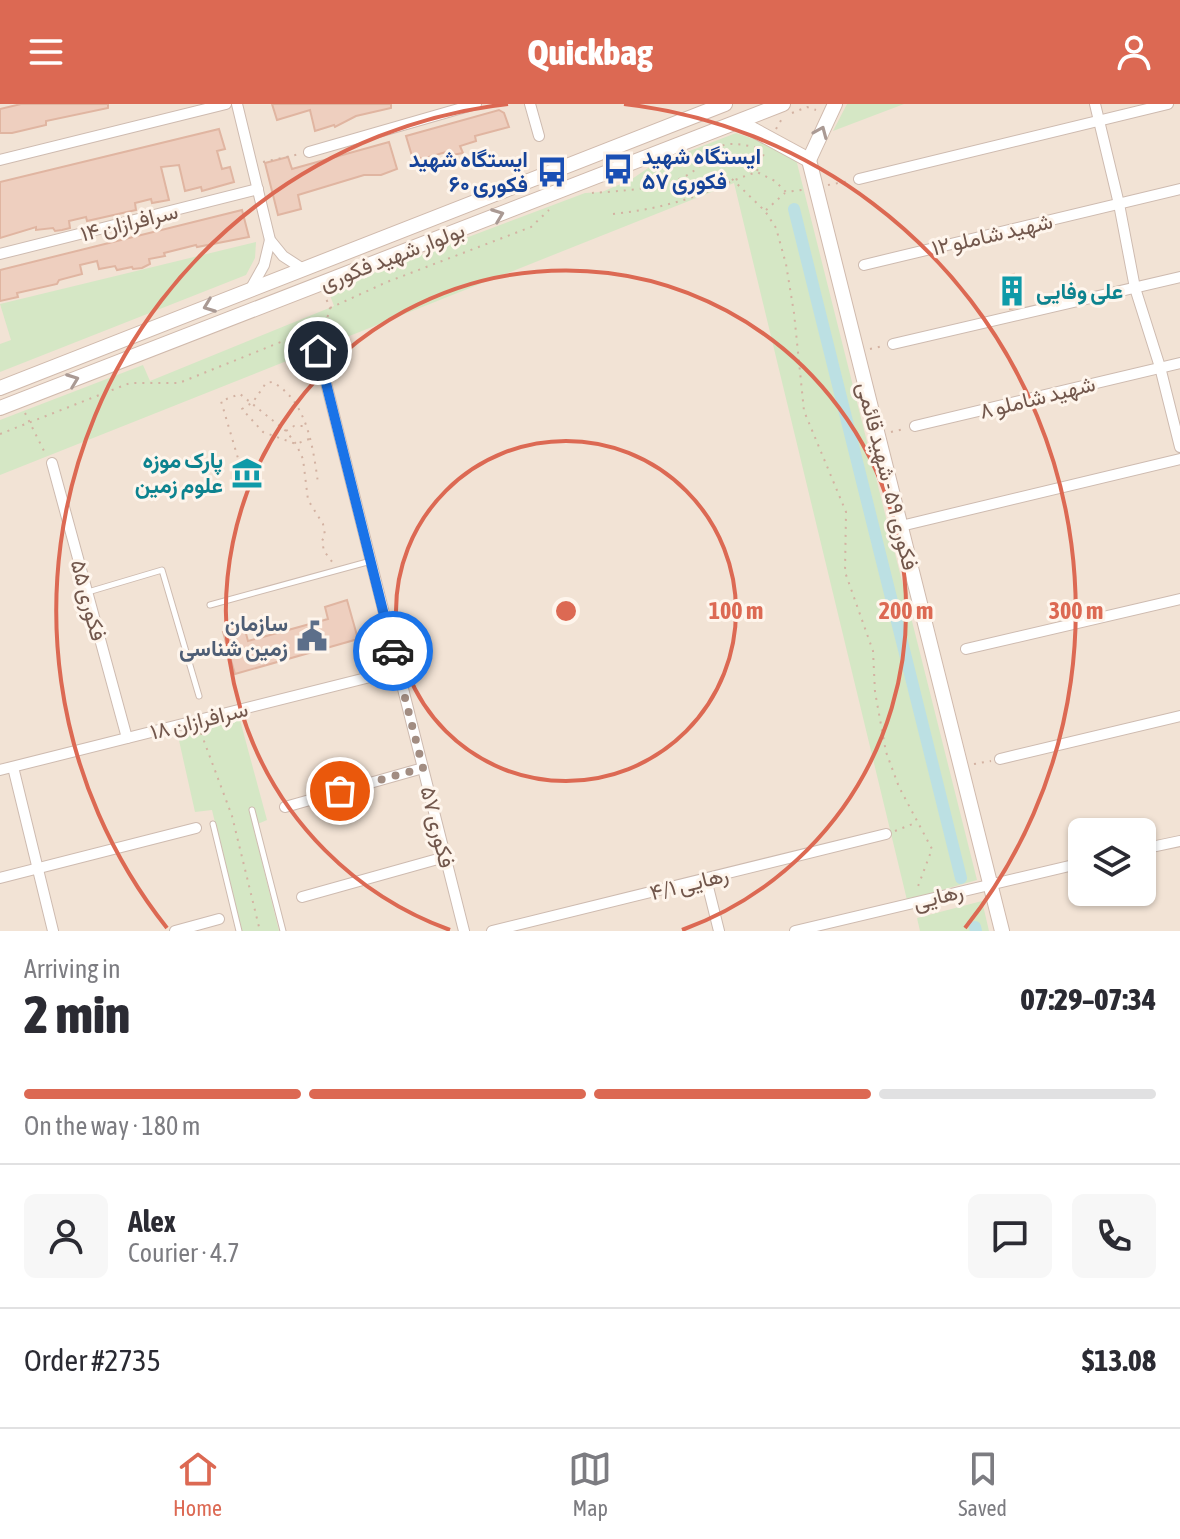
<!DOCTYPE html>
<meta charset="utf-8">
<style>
:root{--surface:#fff;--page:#f7f7f7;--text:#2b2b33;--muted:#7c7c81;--line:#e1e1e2;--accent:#dc6953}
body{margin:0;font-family:"Asap Condensed",Vazirmatn,sans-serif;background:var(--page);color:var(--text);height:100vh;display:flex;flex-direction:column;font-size:30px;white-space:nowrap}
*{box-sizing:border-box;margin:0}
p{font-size:26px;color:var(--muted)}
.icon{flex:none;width:44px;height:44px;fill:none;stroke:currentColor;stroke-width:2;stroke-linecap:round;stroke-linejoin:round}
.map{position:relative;height:827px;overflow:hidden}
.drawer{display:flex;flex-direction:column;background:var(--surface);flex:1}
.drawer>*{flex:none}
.controls{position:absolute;left:1068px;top:714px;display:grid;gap:16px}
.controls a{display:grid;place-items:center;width:88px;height:88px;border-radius:12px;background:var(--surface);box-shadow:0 2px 6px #0004;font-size:40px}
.pin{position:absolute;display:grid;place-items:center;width:68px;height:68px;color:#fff;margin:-34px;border:4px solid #fff;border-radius:50%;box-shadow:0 2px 8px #0007}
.courier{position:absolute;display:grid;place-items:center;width:80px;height:80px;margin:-40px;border:6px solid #1a73e8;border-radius:50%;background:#fff;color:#222;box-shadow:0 2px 10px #0007}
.head em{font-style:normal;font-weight:800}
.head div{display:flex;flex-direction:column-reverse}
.head{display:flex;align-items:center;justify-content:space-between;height:136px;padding:0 24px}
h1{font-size:52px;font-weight:800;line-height:60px}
.bar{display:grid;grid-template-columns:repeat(4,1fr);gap:12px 8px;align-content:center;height:96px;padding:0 24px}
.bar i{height:10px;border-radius:6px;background:var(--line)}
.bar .current{background:var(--accent)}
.bar p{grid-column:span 4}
.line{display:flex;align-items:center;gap:20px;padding:0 24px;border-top:2px solid var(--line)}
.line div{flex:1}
.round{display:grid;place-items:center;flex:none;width:84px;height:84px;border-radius:12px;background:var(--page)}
header{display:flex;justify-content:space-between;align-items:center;height:104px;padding:0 24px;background:var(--accent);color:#fff;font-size:36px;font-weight:800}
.tab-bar{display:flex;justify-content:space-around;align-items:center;height:112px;border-top:2px solid var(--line);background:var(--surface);font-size:22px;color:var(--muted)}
.tab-bar a{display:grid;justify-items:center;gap:4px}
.tab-bar .current{color:var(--accent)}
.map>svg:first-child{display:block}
.residential{fill:#f2e3d5;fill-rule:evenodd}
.green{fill:#d5e7c5}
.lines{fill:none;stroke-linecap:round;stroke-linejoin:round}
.canal{stroke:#bce0e3;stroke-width:12}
.building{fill:#eecfbf;stroke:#e0b5a1;stroke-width:2}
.lane-casing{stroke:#cebbb0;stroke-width:7}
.street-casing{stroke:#cebbb0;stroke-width:12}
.secondary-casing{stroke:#d0baad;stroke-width:16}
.path{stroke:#d3b2a2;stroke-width:2;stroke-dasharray:2 6;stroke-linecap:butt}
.lane{stroke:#fff;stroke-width:5}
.street{stroke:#fff;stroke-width:10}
.secondary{stroke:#fff;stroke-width:14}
.oneway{stroke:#aa9a94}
.done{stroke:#a28d82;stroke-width:8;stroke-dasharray:0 14.4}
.route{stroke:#1a73e8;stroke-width:10}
.ring{fill:none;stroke:#dc6953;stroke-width:4}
.labels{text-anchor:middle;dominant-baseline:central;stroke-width:6;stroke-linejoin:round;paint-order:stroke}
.transit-label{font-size:22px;font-weight:bold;fill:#164399;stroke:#fef5ec;text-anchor:start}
.street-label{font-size:22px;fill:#72574c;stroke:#fef5ec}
.culture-label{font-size:22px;font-weight:bold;fill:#0d838f;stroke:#fef5ec;text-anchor:start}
.service-label{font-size:22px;font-weight:bold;fill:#4e5e75;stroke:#fef5ec;text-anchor:end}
.centre{fill:#dc6953;stroke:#fef5ec;stroke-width:4}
.ring-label{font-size:24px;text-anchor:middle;font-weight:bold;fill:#dc6953;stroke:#fef5ec;stroke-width:6;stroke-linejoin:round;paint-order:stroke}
</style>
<header><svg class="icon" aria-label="menu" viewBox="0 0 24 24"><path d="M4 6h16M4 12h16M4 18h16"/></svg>Quickbag<svg class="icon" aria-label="person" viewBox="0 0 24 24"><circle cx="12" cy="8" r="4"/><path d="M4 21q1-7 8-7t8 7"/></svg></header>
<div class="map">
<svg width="1180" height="827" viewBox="0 0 1180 827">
<rect width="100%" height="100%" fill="#fbf1e6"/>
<path class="residential" d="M0,0H1180V827H0ZM1082,728H1142V788H1082Z"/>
<g class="green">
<polygon points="847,0 904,0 833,27"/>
<polygon points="736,29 763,38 796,55 977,776 907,796 734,79 0,371 0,316 143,261 150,277 334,202 328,186 585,89 602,88 632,75 651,62"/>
<polygon points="256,138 255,154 246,171 0,268 0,240 11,236 0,200"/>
<polygon points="240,616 267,716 253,722 279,827 241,827 212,706 195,708 178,632"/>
<polygon points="982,797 989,827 920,827 917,814"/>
</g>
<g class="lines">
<g class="canal">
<polyline points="794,105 961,774"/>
<polyline points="975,823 976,827"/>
</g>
</g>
<g class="building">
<polygon points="21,0 108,0 108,4 46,17 46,21 12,29 0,29 0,5"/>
<polygon points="272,0 391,0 391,4 356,12 335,23 334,21 315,27 310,6 277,16"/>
<polygon points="499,6 504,9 509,23 475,32 476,37 460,42 463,49 447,52 446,48 422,55 416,51 412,52 406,32"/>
<polygon points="219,25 225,45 217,47 222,65 230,63 234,78 202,87 201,83 185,87 179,61 161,63 169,96 152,99 151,95 135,99 136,106 87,117 86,113 69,117 70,124 62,126 55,127 53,124 36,126 36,123 0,134 0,78"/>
<polygon points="389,38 397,65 381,71 364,71 298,91 301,105 278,111 265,59 288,53 292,65"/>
<polygon points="242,106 249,133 197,143 196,141 164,149 165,152 149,155 150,160 142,164 133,165 132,163 117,166 115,162 99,165 97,157 80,161 82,170 59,176 57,180 17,189 18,193 0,197 0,166"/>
<polygon points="1014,170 1023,202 1010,205 1002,173"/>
<polygon points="347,496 358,535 235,570 223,528 244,522 248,537 328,515 325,503"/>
</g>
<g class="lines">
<g class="lane-casing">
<g id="lane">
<polyline points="88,488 162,466 199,592"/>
<polyline points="210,501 371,457"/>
<polyline points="252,706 283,827"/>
<polyline points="213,720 239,827"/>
</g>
</g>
<g class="street-casing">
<g id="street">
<polyline points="237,0 270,136 283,152 303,165"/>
<polyline points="530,0 539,32"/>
<polyline points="1095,0 1119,100 1135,184 1160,263 1180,343"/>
<polyline points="309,48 476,0"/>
<polyline points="0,56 226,0"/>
<polyline points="859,75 1168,0"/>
<polyline points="0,150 258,85"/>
<polyline points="864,161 1180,85"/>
<polyline points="250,186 264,161 270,136"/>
<polyline points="893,240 1180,173"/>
<polyline points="318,247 464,827"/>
<polyline points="915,322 1180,259"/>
<polyline points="52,359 127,634"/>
<polyline points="901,422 1180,355"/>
<polyline points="966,545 1180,495"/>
<polyline points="1000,655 1180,612"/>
<polyline points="13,663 53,827"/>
<polyline points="0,666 398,566"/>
<polyline points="285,703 423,664"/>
<polyline points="1142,745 1180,737"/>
<polyline points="0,774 196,724"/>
<polyline points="706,775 719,827"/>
<polyline points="302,793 445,753"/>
<polyline points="175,827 219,815"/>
<polyline points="492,827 886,730"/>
<polyline points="795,827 1082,759"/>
</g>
</g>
<g class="secondary-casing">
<g id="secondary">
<polyline points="739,18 809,56"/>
<polyline points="809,56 1002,827"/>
<polyline points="809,56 835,0"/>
<polyline points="0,284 725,0"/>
<polyline points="0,304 783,0"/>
</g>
</g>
<g class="path">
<polyline points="792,9 807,3 816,6"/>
<polyline points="776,25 783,13"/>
<polyline points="263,58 300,50"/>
<polyline points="757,67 765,47"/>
<polyline points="732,75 765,107 776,124 786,160 794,209 804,307 846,408 845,468 873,547 875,588 886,648 899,683 932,745 917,785"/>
<polyline points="828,81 849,77"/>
<path d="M592,89C620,87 665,85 689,70C724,48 708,32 758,44"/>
<polyline points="766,106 785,89"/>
<path d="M613,110C641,107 666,102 693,93C714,86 734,75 757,68L775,77L786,88L802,86"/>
<polyline points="330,204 387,178 531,123 549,106"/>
<polyline points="321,236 330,204 325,192"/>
<polyline points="870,245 883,242"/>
<polyline points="25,309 45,349"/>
<polyline points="286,327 294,322 305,322"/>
<polyline points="891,328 904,325"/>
<polyline points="0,330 130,279 179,279 308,227 317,219 326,218"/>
<path d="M309,335L296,340L263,328L242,305L253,298L266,279L272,278C307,296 313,343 318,379"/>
<polyline points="240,361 221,297 240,290 286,327 296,340 303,355 308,396 323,420 325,431 322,437 324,447 333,459"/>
<polyline points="201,629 232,712 260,827"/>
<polyline points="974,660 991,657"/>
<polyline points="895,727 915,719"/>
</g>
<use href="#lane" class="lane"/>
<use href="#street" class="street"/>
<use href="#secondary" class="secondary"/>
</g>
<defs><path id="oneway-chevron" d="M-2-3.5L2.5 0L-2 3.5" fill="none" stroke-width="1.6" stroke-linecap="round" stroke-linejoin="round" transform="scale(2)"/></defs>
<g class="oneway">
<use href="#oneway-chevron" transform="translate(821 28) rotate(-67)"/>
<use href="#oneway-chevron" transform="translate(498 111) rotate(-21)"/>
<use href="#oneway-chevron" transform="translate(209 202) rotate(159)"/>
<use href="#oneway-chevron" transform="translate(73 276) rotate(-21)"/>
</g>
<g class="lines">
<polyline class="done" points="340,687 423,664 393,547"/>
<polyline class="route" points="318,247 393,547"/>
</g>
<g class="ring">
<circle cx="566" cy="507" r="170"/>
<path d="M450 826A340 340 0 1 1 682 826"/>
<path d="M167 824A510 510 0 0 1 508 0M624 0A510 510 0 0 1 965 824"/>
</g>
<defs>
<g id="bus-bare" transform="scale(2.4)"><path d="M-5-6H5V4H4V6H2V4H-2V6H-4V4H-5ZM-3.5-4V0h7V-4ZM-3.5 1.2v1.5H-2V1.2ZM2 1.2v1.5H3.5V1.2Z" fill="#1a4fb4" stroke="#fef5ec" stroke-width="2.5" paint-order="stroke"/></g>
<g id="building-bare" transform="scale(2.4)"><path d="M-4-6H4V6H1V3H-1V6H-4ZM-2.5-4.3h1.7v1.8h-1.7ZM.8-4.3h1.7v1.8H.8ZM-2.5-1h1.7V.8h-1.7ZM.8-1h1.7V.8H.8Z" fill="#0f9aa8" stroke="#fef5ec" stroke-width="2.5" paint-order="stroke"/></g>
<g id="museum-bare" transform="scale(2.4)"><path d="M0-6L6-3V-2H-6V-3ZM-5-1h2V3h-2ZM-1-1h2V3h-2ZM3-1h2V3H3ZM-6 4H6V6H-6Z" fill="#0f9aa8" stroke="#fef5ec" stroke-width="2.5" paint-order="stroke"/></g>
<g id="civic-bare" transform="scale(2.4)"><path d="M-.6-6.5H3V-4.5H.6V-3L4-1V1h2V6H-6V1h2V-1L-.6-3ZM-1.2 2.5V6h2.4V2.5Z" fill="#5c6f8a" stroke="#fef5ec" stroke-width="2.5" paint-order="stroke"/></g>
</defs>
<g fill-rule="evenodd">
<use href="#bus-bare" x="618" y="65"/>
<use href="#bus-bare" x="552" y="68"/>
<use href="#building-bare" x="1012" y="187"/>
<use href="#museum-bare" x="247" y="369"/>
<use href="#civic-bare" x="312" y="532"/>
</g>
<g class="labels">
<g class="transit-label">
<text x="642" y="52">ایستگاه شهید<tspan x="642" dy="25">فکوری ۵۷</tspan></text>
<text x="528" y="55" text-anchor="end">ایستگاه شهید<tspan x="528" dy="25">فکوری ۶۰</tspan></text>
</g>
<g class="street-label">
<text transform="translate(129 118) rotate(-14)">سرافرازان ۱۴</text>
<text transform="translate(992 130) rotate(-13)">شهید شاملو ۱۲</text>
<text transform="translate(392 152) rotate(-21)">بولوار شهید فکوری</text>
<text transform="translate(1037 293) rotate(-14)">شهید شاملو ۸</text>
<text transform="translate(888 372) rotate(76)">فکوری ۵۹ - شهید قائمی</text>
<text transform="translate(89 496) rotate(75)">فکوری ۵۵</text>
<text transform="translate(199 616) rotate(-14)">سرافرازان ۱۸</text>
<text transform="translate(438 723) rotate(76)">فکوری ۵۷</text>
<text transform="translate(689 779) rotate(-14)">رهایی ۴/۱</text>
<text transform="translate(938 792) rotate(-14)">رهایی</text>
</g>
<g class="culture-label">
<text x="1036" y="187">علی وفایی</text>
<text x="223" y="356" text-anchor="end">پارک موزه<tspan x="223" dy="25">علوم زمین</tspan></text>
</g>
<g class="service-label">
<text x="288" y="519">سازمان<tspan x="288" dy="25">زمین شناسی</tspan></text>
</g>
</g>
<circle cx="566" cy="507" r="12" class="centre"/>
<g class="ring-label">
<text x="736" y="515">100 m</text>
<text x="906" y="515">200 m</text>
<text x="1076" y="515">300 m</text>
</g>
</svg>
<div class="controls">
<a><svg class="icon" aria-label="layers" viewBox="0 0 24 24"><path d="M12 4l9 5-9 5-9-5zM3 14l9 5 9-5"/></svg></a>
</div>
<div class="pin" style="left:340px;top:687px;background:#ea580c"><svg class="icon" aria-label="bag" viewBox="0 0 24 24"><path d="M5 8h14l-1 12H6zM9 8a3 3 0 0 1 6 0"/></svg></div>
<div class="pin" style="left:318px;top:247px;background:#1f2937"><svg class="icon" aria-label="home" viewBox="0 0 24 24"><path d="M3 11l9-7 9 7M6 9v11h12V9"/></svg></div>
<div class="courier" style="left:393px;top:547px"><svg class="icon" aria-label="car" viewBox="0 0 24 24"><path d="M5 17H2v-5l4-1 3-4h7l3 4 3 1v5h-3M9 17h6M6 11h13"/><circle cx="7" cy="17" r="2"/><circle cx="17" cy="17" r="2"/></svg></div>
</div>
<section class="drawer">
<div class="head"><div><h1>2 min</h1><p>Arriving in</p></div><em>07:29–07:34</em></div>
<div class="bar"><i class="current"></i><i class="current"></i><i class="current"></i><i></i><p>On the way · 180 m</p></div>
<div class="line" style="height:144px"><a class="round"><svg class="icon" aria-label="person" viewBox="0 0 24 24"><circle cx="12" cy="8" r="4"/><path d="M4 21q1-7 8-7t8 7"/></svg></a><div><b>Alex</b><p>Courier · 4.7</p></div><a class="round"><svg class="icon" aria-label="chat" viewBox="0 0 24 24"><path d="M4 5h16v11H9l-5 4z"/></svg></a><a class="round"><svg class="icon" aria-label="phone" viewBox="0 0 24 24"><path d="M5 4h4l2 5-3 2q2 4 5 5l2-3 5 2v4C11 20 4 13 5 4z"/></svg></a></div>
<div class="line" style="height:104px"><div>Order #2735</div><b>$13.08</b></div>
</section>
<nav class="tab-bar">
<a class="current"><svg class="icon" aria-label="home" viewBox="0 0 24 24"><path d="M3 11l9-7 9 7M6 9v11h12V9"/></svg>Home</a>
<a><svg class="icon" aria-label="map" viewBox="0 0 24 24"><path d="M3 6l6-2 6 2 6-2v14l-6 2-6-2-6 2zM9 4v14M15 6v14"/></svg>Map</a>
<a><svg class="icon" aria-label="saved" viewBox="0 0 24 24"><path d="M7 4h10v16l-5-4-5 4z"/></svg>Saved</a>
</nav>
